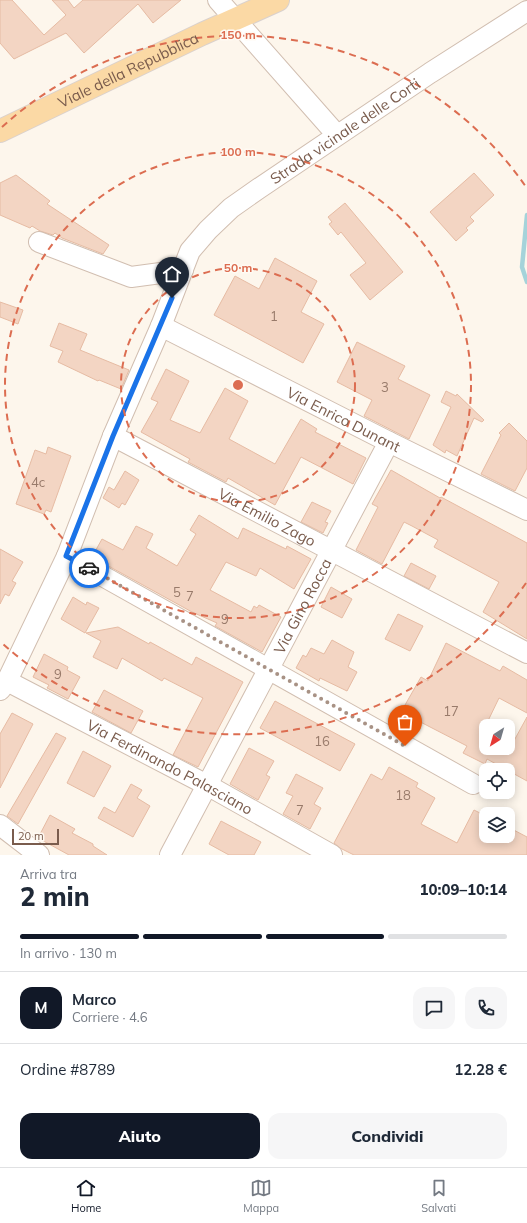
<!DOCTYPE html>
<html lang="it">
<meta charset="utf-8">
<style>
:root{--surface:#fff;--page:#f6f6f7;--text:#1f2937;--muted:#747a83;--line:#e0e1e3;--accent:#111827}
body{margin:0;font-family:Mulish,sans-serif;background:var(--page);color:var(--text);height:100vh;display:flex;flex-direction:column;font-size:15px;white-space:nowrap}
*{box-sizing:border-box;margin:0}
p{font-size:13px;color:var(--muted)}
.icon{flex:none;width:22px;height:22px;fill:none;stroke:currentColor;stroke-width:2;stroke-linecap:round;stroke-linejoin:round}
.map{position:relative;height:855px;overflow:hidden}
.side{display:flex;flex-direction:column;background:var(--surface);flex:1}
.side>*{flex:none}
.needle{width:26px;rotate:217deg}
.buttons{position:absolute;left:479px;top:719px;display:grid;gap:8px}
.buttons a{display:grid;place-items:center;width:36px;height:36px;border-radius:8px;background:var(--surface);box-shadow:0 2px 10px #0003;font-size:20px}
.scale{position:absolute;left:12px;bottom:10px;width:47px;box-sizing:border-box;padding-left:4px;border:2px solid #7a5c4d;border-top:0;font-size:11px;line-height:14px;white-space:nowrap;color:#7a5c4d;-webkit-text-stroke:3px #fffaf3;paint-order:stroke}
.pin{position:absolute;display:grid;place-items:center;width:34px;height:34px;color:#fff;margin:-41px -17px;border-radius:50% 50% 50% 0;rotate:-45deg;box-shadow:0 0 4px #0007}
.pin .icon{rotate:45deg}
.courier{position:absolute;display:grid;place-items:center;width:40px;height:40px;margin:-20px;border:3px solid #1a73e8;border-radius:50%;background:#fff;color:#222;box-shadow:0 1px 5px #0007}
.summary em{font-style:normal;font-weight:800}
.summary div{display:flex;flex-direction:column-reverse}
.summary{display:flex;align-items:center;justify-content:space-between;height:68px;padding:0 20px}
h1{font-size:26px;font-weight:800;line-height:30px}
.bar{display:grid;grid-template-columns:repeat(4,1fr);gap:6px 4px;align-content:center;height:48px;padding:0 20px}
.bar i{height:5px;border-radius:3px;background:var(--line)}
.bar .on{background:var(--accent)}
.bar p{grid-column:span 4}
.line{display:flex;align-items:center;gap:10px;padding:0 20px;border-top:1px solid var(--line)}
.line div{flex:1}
.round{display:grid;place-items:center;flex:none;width:42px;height:42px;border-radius:12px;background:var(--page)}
.primary-button{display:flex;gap:8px;margin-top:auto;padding:8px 20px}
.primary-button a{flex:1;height:46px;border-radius:12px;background:var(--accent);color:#fff;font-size:16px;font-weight:800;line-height:46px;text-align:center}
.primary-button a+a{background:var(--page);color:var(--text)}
.tab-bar{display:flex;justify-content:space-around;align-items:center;height:56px;border-top:1px solid var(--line);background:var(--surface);font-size:11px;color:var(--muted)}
.tab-bar a{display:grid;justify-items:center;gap:2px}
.tab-bar .on{color:var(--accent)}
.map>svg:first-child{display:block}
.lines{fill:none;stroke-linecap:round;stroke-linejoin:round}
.stream{stroke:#a5d3da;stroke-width:4.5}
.building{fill:#f3d5c3;stroke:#e6bba3}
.minor-casing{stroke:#d1beb0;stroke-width:22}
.major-casing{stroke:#dad1cd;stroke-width:24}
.minor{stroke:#fff;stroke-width:20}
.major{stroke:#fbd9a5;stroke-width:22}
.done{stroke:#a89285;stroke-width:4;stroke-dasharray:0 7.2}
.route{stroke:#1a73e8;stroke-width:5}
.ring{fill:none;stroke:#dc6d51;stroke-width:2;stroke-dasharray:7 5}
.labels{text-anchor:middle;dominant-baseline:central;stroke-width:3;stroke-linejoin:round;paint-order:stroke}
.number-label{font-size:13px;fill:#987a6a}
.street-label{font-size:15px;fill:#7a5c4d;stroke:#fffaf3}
.centre{fill:#dc6d51;stroke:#fffaf3;stroke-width:2}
.ring-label{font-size:12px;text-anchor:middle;font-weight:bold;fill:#dc6d51;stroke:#fffaf3;stroke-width:3;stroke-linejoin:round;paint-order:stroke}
</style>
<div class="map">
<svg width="527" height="855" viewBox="0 0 527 855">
<rect width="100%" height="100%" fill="#fdf6ec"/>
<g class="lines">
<polyline class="stream" points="527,215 522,267 527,282"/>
</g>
<g class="building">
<polygon points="0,0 12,0 44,35 66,15 52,0 68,0 74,8 83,0 181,0 153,23 138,4 84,53 66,33 14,59 0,43"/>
<polygon points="474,173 494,195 470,217 474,221 466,228 468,230 456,241 430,212"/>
<polygon points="16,175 50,201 47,204 109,245 103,254 62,238 55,233 53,235 40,231 32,226 30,228 0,215 0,183"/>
<polygon points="345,203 403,272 370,300 350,275 366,263 341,232 338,235 329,224 332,222 328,217"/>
<polygon points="275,258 317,281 301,312 324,324 303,363 214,315 235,276 259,289"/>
<polygon points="0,302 23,310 18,324 0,317"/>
<polygon points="59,323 87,334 80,350 129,370 121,389 99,380 98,381 58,362 63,351 50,346"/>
<polygon points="357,342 405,366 398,379 430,395 409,439 364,416 372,400 337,382"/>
<polygon points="166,369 189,381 170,420 200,433 225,388 248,401 229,439 275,464 301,419 317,429 315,432 366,458 353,484 301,457 275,505 228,478 226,482 188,462 190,459 141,432 158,402 151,399"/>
<polygon points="446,391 456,396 457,394 484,420 482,422 474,418 457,456 446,450 445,453 433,445 451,407 441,402"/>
<polygon points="509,423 527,441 527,468 515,491 481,474 501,435 499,433"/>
<polygon points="48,447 71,456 51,512 46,510 44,514 16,504 35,450 46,454"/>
<polygon points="391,470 440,498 441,497 527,543 527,639 483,612 499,582 434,547 438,540 412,526 404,522 382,564 356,550 378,507 372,504"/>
<polygon points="125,471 139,480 125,505 122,503 119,508 103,498 109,487 114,490"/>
<polygon points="312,502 331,511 325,522 328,523 323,533 301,522"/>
<polygon points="199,515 238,539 243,528 286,549 287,546 311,559 294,589 260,568 256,576 226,562 210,590 251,612 254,606 257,608 259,605 281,617 262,652 215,626 217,623 192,612 92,557 102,539 123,550 136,526 153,534 146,548 177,566 196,534 190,530"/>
<polygon points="0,549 23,562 12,581 16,583 9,596 5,594 0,604"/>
<polygon points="411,563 436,576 429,589 404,576"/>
<polygon points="331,587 352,599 342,618 321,607"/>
<polygon points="73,597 86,605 87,602 99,608 85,633 61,619"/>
<polygon points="398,614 423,626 410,651 385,639"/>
<polygon points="118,627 149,644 150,642 192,665 196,657 243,682 198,767 173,755 203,698 164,678 162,681 122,658 117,669 93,657 101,641 86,633"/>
<polygon points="332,640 354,652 348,667 357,672 347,691 320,678 319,681 296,668 303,655 306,657 311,648 324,654"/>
<polygon points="446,643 500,671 503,666 527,680 527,713 499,698 486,725 486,748 510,748 527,717 527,781 487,759 485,764 463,753 467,746 401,712 421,677 428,681"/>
<polygon points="44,654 68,667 67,670 80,677 68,699 47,688 49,685 33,677"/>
<polygon points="104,690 143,711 131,733 92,712"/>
<polygon points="275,701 355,744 340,771 260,728"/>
<polygon points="12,713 33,724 0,788 0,734"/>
<polygon points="56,733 66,738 18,824 7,816"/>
<polygon points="249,748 274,761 266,775 270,777 258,800 230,784"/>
<polygon points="83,751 111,766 94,797 67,783"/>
<polygon points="389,767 418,783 416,787 435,798 421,824 457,843 474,810 486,816 486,836 508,836 508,827 527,837 527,855 354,855 340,848 334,843 371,774 382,780"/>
<polygon points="296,774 323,788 314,804 321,808 310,829 283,814 293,796 286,793"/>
<polygon points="131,784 142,790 137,798 150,806 133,837 98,818 104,807 115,813"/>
<polygon points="50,815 75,829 72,833 93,844 93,846 107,855 69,855 38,838"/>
<polygon points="221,821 261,842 254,855 229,855 209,844"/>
</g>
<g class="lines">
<g class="minor-casing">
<g id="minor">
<polyline points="218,0 337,135"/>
<polyline points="39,242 131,277 183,270"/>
<path id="s1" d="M161,326L389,442L527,510"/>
<path id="s2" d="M113,436L527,653"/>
<polyline points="67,556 473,784"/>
<path id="s3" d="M7,681L207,785L332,855"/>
<path id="s4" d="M0,690L7,681L67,556L113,436L161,326L190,251L208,230L231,208L258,189L430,73L527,11"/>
<polyline points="0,825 39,855"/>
<path id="s5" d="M170,855L389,442"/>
</g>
</g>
<g class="major-casing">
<g id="major">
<path id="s6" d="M0,131L202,34L278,0"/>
</g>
</g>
<use href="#minor" class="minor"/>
<use href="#major" class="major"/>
</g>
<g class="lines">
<polyline class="done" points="89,568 405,746"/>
<polyline class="route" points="89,568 66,556 113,436 172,298"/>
</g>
<g class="ring">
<circle cx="238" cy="385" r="117"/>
<circle cx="238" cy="385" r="233"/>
<path d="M526 583A350 350 0 0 1 2 643M2 127A350 350 0 0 1 526 187"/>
</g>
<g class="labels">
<g class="number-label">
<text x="274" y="316">1</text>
<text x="385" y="387">3</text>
<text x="38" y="482">4c</text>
<text x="177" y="592">5</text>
<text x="190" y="596">7</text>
<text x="225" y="619">9</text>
<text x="58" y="674">9</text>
<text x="451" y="711">17</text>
<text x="322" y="741">16</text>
<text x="403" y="795">18</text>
<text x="300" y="810">7</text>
</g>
<g class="street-label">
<text stroke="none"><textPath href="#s6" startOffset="142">Viale della Repubblica</textPath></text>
<text stroke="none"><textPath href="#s4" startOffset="676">Strada vicinale delle Corti</textPath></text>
<text stroke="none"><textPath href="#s1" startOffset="205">Via Enrico Dunant</textPath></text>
<text stroke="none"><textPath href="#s2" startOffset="174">Via Emilio Zago</textPath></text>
<text stroke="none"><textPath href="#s5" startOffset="282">Via Gino Rocca</textPath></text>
<text stroke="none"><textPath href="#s3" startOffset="184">Via Ferdinando Palasciano</textPath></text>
</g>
</g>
<circle cx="238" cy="385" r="6" class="centre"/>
<g class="ring-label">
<text x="238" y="39">150 m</text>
<text x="238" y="156">100 m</text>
<text x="238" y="272">50 m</text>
</g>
</svg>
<div class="buttons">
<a><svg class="needle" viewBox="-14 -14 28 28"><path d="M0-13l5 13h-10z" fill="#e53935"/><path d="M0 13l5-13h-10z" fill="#747a83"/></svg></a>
<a><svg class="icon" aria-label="locate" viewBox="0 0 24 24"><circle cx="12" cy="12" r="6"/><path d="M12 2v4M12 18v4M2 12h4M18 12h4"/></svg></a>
<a><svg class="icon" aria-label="layers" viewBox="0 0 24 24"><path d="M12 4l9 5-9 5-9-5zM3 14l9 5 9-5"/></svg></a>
</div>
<div class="scale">20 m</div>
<div class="pin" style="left:405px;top:746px;background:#ea580c"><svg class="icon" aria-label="bag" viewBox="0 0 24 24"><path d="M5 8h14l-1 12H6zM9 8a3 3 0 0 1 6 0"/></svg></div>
<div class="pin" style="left:172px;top:298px;background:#1f2937"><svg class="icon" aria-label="home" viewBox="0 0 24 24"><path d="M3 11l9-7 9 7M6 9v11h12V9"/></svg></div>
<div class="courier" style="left:89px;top:568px"><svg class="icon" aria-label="car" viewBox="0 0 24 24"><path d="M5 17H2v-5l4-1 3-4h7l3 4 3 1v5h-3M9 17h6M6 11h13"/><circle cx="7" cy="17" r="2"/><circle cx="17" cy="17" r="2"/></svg></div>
</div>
<section class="side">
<div class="summary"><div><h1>2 min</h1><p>Arriva tra</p></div><em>10:09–10:14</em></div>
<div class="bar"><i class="on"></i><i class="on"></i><i class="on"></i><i></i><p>In arrivo · 130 m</p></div>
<div class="line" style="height:72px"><b class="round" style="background:var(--accent);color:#fff">M</b><div><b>Marco</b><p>Corriere · 4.6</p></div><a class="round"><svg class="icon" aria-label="chat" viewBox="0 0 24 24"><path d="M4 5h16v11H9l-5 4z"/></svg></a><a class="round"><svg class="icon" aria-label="phone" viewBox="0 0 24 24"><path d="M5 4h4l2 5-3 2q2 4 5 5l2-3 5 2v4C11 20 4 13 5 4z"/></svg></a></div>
<div class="line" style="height:52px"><div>Ordine #8789</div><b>12.28 €</b></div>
<div class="primary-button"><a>Aiuto</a><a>Condividi</a></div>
</section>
<nav class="tab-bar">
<a class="on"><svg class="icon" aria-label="home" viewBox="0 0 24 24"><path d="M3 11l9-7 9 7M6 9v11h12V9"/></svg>Home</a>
<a><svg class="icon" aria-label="map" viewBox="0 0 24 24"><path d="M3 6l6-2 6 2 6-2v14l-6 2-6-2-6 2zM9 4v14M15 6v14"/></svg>Mappa</a>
<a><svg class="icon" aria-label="saved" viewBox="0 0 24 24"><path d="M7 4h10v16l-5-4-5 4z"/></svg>Salvati</a>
</nav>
